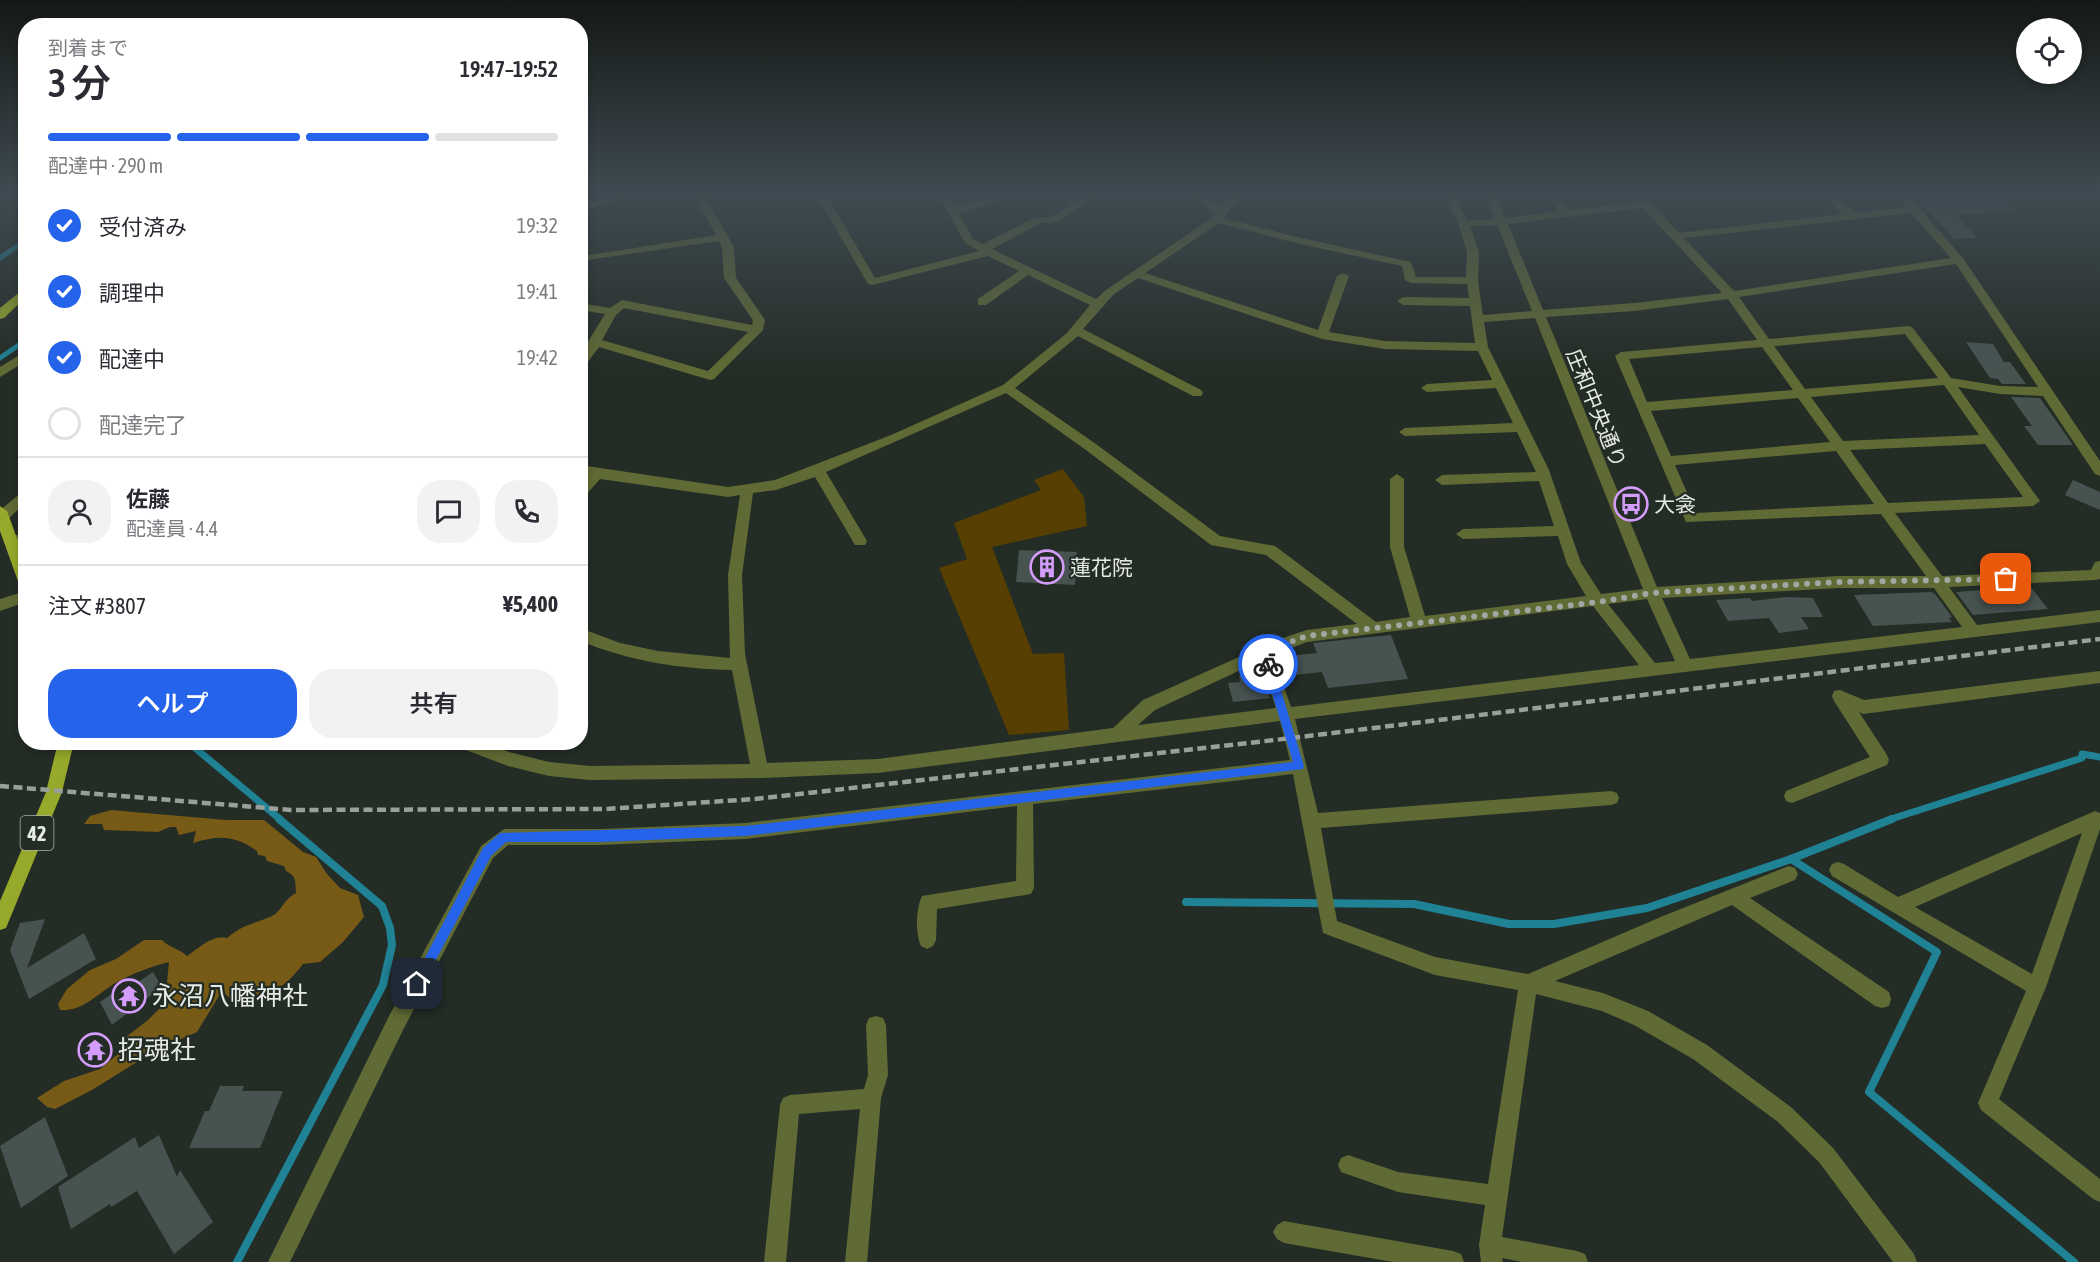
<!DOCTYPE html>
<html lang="ja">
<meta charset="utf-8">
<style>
:root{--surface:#fff;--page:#f2f2f3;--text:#2b2b33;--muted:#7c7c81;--line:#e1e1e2;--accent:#2563eb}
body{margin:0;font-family:"Asap Condensed","Noto Sans JP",sans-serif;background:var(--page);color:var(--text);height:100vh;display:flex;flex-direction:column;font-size:22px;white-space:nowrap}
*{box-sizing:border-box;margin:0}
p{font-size:20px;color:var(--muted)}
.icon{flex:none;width:33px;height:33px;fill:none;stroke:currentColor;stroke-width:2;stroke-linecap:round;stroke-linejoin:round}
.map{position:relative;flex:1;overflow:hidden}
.sheet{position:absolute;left:18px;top:18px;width:570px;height:732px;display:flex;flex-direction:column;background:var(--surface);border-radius:24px;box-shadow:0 3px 9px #0003}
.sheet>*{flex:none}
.buttons{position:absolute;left:2016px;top:18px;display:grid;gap:12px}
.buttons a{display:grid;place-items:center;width:66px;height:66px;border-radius:50%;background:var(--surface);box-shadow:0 3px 9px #0003;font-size:30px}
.pin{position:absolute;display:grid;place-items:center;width:51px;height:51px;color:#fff;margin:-26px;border-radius:12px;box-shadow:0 3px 9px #0006}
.courier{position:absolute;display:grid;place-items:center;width:60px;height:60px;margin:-30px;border:4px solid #2563eb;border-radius:50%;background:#fff;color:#222;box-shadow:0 2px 8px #0007}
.headline em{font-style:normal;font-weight:600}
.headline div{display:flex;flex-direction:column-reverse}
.headline{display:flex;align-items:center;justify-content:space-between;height:102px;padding:0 30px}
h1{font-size:39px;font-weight:600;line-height:45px}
.bar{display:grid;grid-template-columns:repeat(4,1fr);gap:9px 6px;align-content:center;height:72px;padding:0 30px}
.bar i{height:8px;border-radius:4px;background:var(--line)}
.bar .active{background:var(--accent)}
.bar p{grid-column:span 4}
.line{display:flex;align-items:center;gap:15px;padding:0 30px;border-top:2px solid var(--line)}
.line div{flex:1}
.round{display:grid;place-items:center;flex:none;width:63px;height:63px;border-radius:24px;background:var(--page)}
ol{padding:0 30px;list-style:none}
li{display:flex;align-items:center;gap:18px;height:66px}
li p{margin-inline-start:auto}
li .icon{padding:6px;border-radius:50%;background:var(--accent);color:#fff;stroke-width:4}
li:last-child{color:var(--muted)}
li i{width:33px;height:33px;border:3px solid var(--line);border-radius:50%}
.button{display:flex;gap:12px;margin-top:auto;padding:12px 30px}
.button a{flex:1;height:69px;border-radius:24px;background:var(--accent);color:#fff;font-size:24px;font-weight:600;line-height:69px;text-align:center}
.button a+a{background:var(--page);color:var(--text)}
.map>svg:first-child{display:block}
.green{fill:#563f00}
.forest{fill:#765a15}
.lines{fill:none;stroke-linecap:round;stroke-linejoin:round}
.stream-far2{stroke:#1f8295;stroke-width:5}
.stream-far1{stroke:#1f8295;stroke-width:7}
.stream{stroke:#1f8295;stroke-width:8}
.building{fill:#475351}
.minor{fill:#606a34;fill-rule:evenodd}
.major{fill:#96a92a;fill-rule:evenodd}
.rail{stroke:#999f9a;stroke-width:4.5;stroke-dasharray:9 4.5;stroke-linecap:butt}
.route{fill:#2563eb}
.done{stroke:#a1a8a3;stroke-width:6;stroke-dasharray:0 10.8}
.labels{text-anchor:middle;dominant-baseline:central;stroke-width:4.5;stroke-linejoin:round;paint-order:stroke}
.shield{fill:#242c26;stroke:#abb1ac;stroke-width:1.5}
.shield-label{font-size:20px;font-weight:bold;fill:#e5eae6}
.street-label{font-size:21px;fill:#e5eae6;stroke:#242c26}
.poi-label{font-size:21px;fill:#e5eae6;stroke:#242c26;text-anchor:start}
.near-poi-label{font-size:26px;fill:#e5eae6;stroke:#242c26;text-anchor:start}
</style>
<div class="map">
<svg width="2100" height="1262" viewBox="0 0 2100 1262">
<rect width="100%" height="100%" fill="#242c26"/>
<polygon class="green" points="1063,469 1084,497 1087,526 992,547 1033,654 1064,653 1069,730 1009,735 939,568 967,559 954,523 1041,490 1034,480"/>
<path class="forest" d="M111,810L226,820H264L303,852L316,857L327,874L340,888L358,895L364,917L343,942L320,962L303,964C282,992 268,994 236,1004L222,991L197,1032L156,1050L92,1090L55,1109L47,1107L37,1098L64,1081L100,1069L117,1055L126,1037L148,1020L165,1003L169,962C153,966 133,973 117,982C98,993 83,1012 60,1010L58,1004L67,989L90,970L116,959L144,940H162C170,948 180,949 187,956C199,948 213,934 227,938C245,923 252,925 272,916C281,912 284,899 296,893C295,882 297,876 286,871L284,866L267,861L265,856L258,855L257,851C235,835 218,835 193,843L196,831L179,835L176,827H170L158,832L104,830L102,824H84L90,816Z"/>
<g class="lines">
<g class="stream-far2">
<polyline points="0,258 26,240"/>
<polyline points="0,358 26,340"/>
</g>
<g class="stream-far1">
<polyline points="188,742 281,820"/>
<polyline points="1888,820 2082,758 2082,754 2100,757"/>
</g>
<g class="stream">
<polyline points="1791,859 1937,952 1869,1092 2074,1262"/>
<polyline points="1186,902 1414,904 1509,924 1554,924 1647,908 1791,859 1892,819"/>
<polyline points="237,1262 383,985 392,945 390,928 382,906 279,819"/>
</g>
</g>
<g class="building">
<polygon points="1912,194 1998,194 2016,211 1956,215 1978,238 1954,239"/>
<polygon points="1966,342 1993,344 2004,362 2010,362 2026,384 2002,384 1998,379 1990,378"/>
<polygon points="2011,397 2040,398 2073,445 2038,445 2024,426 2032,426"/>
<polygon points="2073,480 2100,492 2100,510 2065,495"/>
<polygon points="1019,550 1077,552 1075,585 1016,582"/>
<polygon points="2030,586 2048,609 1973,615 1956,592"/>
<polygon points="1931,592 1935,594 1952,617 1949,618 1952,622 1873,626 1854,595"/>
<polygon points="1786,597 1813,598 1823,617 1801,617 1809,629 1779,633 1769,618 1728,621 1716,600 1750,598 1752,601"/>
<polygon points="1391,635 1408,679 1328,688 1322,672 1285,676 1279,657 1317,653 1313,643"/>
<polygon points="1262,674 1270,698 1233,702 1228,683 1240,682 1239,676"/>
<polygon points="45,919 27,968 84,933 96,959 29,999 10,950 20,923"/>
<polygon points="153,972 162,987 112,1025 100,1002 126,984 128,989"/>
<polygon points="220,1086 244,1086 242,1091 283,1091 260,1148 189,1148 205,1111 209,1111"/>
<polygon points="45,1117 68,1176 21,1208 0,1146"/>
<polygon points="159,1135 177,1177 180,1170 213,1222 174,1254 137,1191 111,1207 110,1204 71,1229 58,1187 135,1137 139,1148"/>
</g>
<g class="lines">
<g class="minor">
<polygon points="617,194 634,194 580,212 580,205"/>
<path d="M690,194H721L707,200L734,247L736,278L765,320L763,330L714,379L710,380L599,347L584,367L580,368V355L605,314L580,310V303L610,308L622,300L752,325L753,320L724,278L722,247L719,241L580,261V257L584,256L716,235L697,200ZM624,308L748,332L708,371L602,340L616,315Z"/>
<path d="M816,194H826L875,278L979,251L965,243L938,194H948L955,207L1005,194H1024L959,213L973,239L983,244L1034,218L1051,217L1088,194H1101L1057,222L1040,223L992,249L1096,299L1106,290L1213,217L1216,214L1189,194H1202L1221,207L1231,194H1242L1224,218L1301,238L1411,262L1416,277H1466L1467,252L1458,223L1444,194H1454L1467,220L1495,219L1485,194H1495L1505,218L1559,211L1546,194H1557L1569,210L1646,201L1650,202L1679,233L1843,214L1823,194H1835L1855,213L1906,207L1896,194H1907L1963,258L2100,461V476L2095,474L2043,396L2000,394L1958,387L2040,501L2033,506L1895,513L1942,576L2091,570L2095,562L2100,561V579L2095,580L1949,587L1977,625L2100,610V622L1295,719L1318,813L1611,791L1617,793L1619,798L1617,803L1611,805L1321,828L1337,921L1435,957L1528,974L1663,916L1789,866L1795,868L1798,874L1795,880L1750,898L1889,992L1891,999L1889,1006L1882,1008L1875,1006L1732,905L1555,981L1603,993L1648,1011L1707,1045L1792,1108L1833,1148L1914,1254L1917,1262H1893L1819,1162L1778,1122L1693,1059L1634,1025L1602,1011L1536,994L1502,1237L1577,1251L1585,1254L1588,1262H1522L1502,1258L1503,1262H1481L1479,1245L1485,1205L1398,1192L1341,1172L1338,1165L1341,1158L1348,1155L1398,1172L1488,1184L1518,990L1435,975L1323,933L1293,774L1033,804L1034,888L1031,894L937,909L936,940L933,946L927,949L921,946C915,934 916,908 922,896L1016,881L1017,806L745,839L600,845H508L493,858L403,1030L290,1262H268L389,1016L481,846L504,829H600L745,823L1290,760L1280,721L878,773L760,778L590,780L549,776L508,766L458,747L456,742H484L509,752L549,762L590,766L750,764L732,670C679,669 630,661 580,641V628L620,643L658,651L730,658L728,575L740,495L728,497L600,479L585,496L580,498V484L587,476L580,475V465L728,487L775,480L891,435L1003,385L1067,333L1090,305L1028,275L986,305H978V299L1019,271L988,256L872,285L868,284ZM1643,208L1722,293L1634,303L1543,310L1508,224ZM1911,213L1951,258L1734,291L1684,238ZM1219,223L1300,244L1402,266L1405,280L1411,283L1467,284L1469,298L1403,297L1397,301L1403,305L1470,306L1475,343L1385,341L1329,332L1349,276L1343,273L1337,276L1318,330L1145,273ZM1497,225L1532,311L1483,315L1478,281L1479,252L1470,226ZM1956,264L2038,387L2000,386L1951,378L1912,327L1908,326L1769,339L1739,297ZM1138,278L1322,339L1385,349L1478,351L1492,380L1427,384L1421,388L1427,392L1496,388L1513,423L1405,428L1399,432L1405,436L1517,432L1536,472L1442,475L1435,480L1442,485L1539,481L1554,526L1463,529L1456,534L1463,539L1558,536L1567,564L1586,596L1425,616L1404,547V479L1397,474L1390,479V547L1410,617L1376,622L1275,546L1220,536L1096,444L1015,388L1078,336L1193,396H1201L1203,393L1201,390L1083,329L1114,294ZM1728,299L1757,340L1621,352L1615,356L1686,522L1881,514L1926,576H1838L1657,587L1546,317L1634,311ZM1535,318L1643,589L1601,594L1581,563L1549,470L1488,347L1484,322ZM1905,334L1938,378L1805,389L1774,346ZM1762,347L1793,390L1647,402L1629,359ZM1944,385L1979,435L1843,441L1811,397ZM1006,393L1086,450L1211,545L1266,555L1357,624L1307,630L1277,640L1143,700L1113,728L878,759L767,763L745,654L742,575L753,493L776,490L815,477L855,545H865L867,541L826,472ZM1798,398L1830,442L1671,456L1651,411ZM1985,444L2023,497L1888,503L1850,450ZM1836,451L1874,504L1696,513L1675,465ZM1838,588H1934L1962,627L1690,659L1662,598ZM1647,599L1675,661L1655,663L1608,604ZM1593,606L1639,665L1291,707L1273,655L1307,642ZM1260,661L1276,708L1138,725L1155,710Z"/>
<polygon points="26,351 26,361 0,377 0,367"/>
<polygon points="26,489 26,502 7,520 0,520 0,510"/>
<polygon points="26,532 26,543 12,547 7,546 5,542 7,538"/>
<polygon points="26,591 26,602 0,611 0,599"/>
<polygon points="2100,671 2100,683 1863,714 1859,712 1887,755 1889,760 1887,765 1792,803 1786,801 1784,796 1786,791 1870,757 1834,701 1832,696 1834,691 1840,690 1864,700"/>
<path d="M2095,811L2100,813V829L2046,987L1999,1099L2100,1179V1202L2093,1199L1981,1110L1978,1103L2026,991L1832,876L1829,870L1832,864L1838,862L1844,864L1898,897ZM2082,833L2032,974L1915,907Z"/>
<polygon points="876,1016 883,1018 886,1025 888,1075 881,1098 867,1262 845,1262 860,1109 799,1114 786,1262 764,1262 780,1105 783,1098 790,1095 864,1089 868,1075 866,1025 869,1018"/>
<polygon points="1284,1221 1453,1251 1461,1254 1464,1262 1393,1262 1284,1243 1277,1239 1273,1232 1277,1225"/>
</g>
<g class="major">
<polygon points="26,287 26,297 4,318 0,319 0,308"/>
<polygon points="0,506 7,511 26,563 26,589 19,584 0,531"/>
<polygon points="58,742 74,742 62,792 6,928 0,930 0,901 46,792"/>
</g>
<polyline class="rail" points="0,786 291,810 605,809 755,799 1292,738 2100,639"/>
</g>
<linearGradient id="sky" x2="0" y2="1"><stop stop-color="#141815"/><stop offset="0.52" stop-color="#3f4b52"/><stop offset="1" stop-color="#3f4b52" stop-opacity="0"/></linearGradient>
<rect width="2100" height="371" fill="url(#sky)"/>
<polygon class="route" points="1268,660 1273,664 1304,766 1303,769 745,836 600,842 506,842 491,856 421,988 417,990 411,984 483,848 500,833 745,826 1293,762 1263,664"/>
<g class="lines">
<polyline class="done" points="1268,664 1264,652 1307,636 1598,602 1652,593 1838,582 2006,579"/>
</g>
<defs>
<g id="bus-ring" transform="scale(1.725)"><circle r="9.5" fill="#242c26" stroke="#d49cfb" stroke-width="1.5"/><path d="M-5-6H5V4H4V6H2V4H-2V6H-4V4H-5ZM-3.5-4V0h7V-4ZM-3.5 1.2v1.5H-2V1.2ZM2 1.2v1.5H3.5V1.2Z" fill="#d49cfb"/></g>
<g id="building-ring" transform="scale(1.725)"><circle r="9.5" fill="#242c26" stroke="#d49cfb" stroke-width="1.5"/><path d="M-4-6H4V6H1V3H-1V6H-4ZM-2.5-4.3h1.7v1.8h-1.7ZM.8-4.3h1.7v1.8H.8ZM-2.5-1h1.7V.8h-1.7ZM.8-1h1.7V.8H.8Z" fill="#d49cfb"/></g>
<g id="temple-ring" transform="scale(1.725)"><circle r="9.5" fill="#242c26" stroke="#d49cfb" stroke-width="1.5"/><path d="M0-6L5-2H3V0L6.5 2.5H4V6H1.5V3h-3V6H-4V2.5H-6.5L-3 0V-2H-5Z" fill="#d49cfb"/></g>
</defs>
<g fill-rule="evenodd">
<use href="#bus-ring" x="1631" y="504"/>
<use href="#building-ring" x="1047" y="567"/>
<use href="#temple-ring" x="129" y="996"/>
<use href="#temple-ring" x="95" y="1050"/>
</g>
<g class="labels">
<rect class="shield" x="20.5" y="816" width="33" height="34" rx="4.5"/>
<g class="shield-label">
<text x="37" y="833">42</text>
</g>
<g class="street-label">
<text transform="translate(1597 408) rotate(68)">庄和中央通り</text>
</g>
<g class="poi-label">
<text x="1654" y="504">大衾</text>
<text x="1070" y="567">蓮花院</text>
</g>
<g class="near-poi-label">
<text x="152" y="996">永沼八幡神社</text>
<text x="118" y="1050">招魂社</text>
</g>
</g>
</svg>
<div class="buttons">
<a><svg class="icon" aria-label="locate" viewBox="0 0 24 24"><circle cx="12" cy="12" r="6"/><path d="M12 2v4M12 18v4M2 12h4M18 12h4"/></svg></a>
</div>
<div class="pin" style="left:2006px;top:579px;background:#ea580c"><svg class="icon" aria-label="bag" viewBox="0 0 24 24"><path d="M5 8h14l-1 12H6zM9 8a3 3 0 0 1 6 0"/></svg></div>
<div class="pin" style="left:417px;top:984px;background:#1f2937"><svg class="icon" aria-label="home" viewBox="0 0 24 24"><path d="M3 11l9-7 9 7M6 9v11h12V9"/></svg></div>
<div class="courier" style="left:1268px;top:664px"><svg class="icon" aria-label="bike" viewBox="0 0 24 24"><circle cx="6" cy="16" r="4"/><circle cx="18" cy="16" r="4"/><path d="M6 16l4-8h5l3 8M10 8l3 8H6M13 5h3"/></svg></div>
<section class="sheet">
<div class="headline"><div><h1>3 分</h1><p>到着まで</p></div><em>19:47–19:52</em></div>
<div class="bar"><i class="active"></i><i class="active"></i><i class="active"></i><i></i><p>配達中 · 290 m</p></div>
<ol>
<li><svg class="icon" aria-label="check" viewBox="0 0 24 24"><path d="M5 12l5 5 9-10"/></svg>受付済み<p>19:32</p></li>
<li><svg class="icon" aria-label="check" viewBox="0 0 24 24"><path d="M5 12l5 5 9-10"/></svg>調理中<p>19:41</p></li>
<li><svg class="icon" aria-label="check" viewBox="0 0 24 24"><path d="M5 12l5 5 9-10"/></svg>配達中<p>19:42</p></li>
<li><i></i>配達完了</li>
</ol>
<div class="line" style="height:108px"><a class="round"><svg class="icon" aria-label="person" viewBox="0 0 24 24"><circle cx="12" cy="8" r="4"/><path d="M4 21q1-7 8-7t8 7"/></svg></a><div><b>佐藤</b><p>配達員 · 4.4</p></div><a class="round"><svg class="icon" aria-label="chat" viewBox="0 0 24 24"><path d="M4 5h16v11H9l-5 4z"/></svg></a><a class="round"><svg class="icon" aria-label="phone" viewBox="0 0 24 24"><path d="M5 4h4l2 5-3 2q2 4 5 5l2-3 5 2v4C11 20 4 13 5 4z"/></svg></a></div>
<div class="line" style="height:78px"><div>注文 #3807</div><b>¥5,400</b></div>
<div class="button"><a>ヘルプ</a><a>共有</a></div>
</section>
</div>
